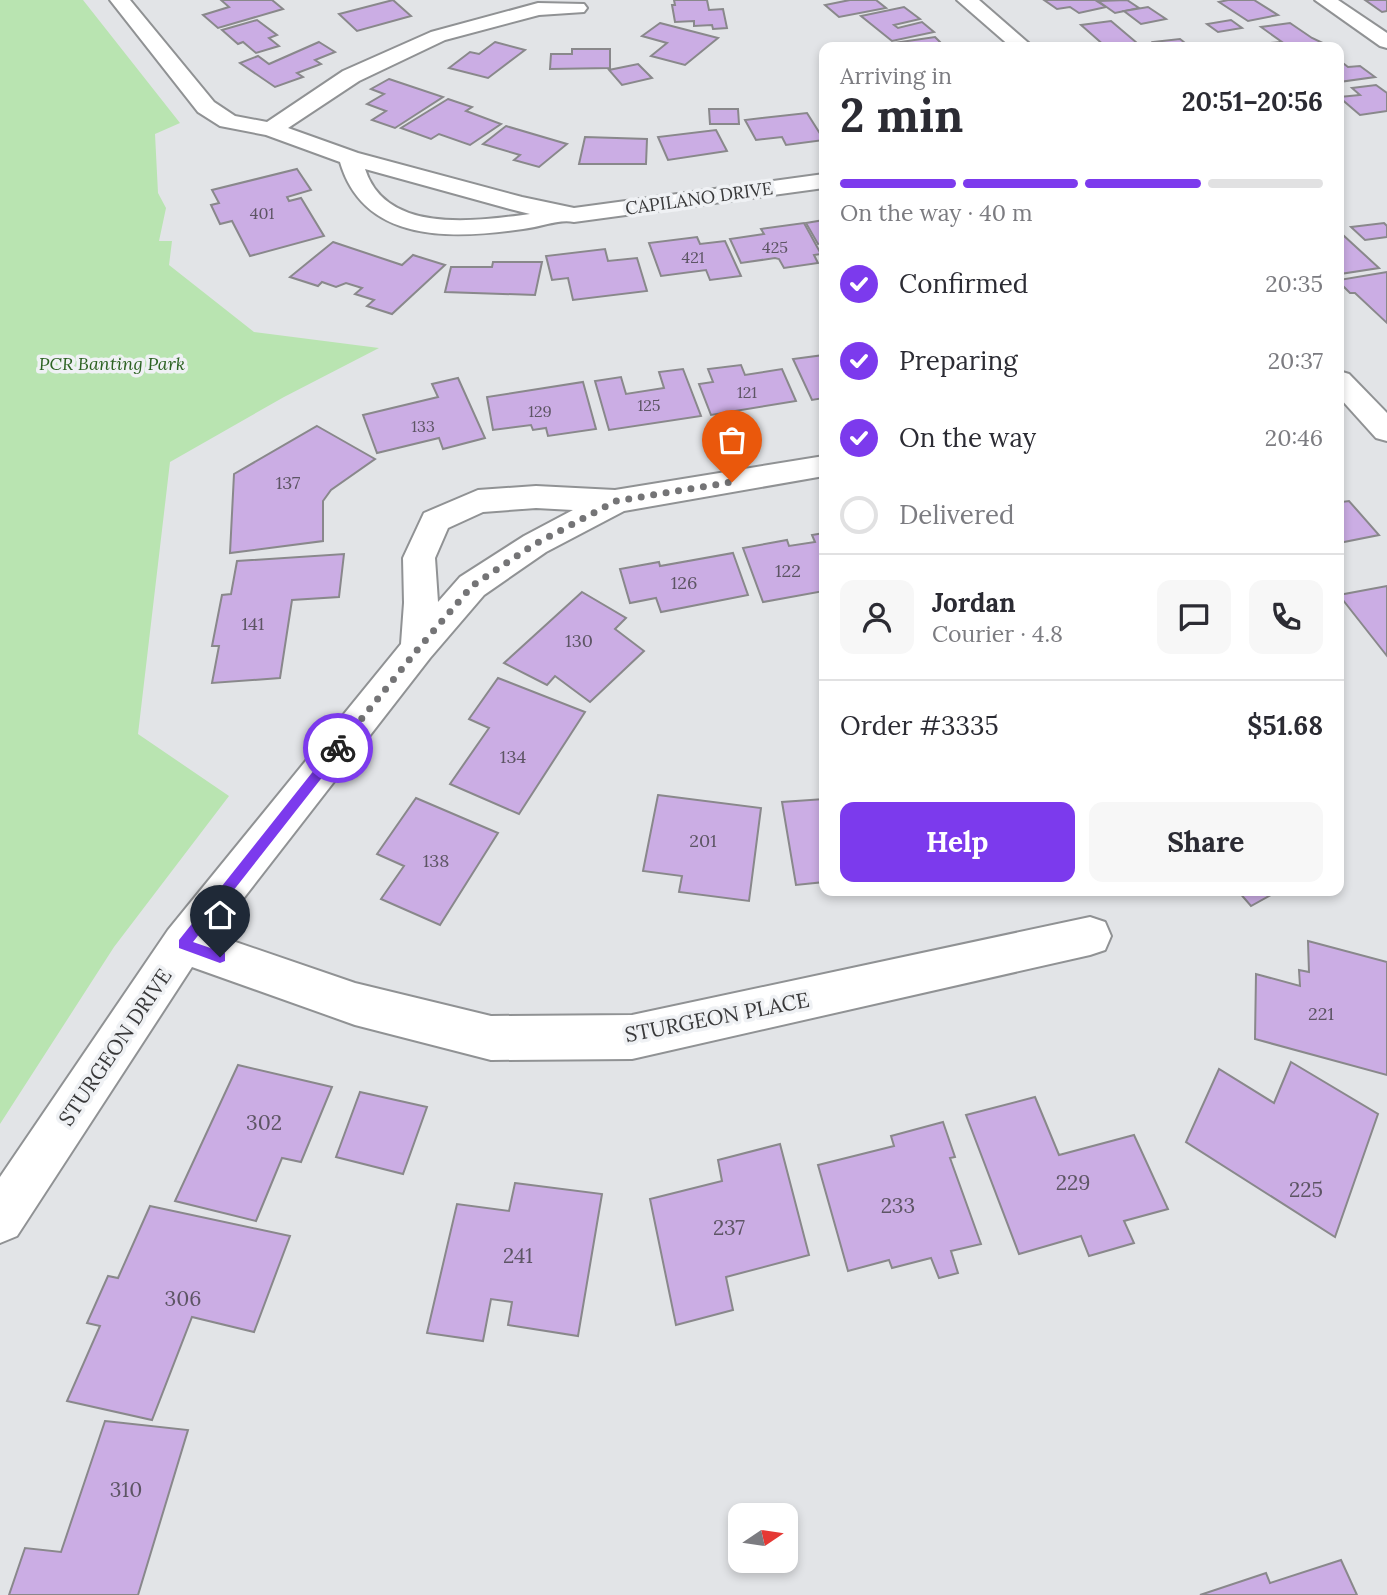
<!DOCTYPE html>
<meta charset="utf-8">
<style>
:root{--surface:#fff;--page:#f7f7f7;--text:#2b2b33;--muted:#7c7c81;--line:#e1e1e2;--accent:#7c3aed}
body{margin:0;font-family:Lora,serif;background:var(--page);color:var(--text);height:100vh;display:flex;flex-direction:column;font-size:26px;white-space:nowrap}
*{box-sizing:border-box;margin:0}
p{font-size:23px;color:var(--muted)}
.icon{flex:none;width:38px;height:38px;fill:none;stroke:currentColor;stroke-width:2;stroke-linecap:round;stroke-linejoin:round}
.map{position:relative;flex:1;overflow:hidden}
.side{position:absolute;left:819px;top:42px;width:525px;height:854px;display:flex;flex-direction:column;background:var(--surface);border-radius:14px;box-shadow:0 4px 10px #0003}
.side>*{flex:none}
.needle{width:46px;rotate:77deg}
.buttons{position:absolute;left:728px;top:1503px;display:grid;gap:14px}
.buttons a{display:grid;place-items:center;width:70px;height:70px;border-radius:14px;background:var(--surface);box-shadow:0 4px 10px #0003;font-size:35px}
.pin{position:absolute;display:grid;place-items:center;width:60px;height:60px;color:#fff;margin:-72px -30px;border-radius:50% 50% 50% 0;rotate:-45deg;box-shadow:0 0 7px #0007}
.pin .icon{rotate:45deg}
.courier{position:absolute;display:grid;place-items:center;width:70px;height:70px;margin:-35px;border:5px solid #7c3aed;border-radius:50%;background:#fff;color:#222;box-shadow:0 2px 9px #0007}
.headline em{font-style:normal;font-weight:700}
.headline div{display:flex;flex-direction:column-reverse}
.headline{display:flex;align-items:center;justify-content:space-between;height:119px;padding:0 21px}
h1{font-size:46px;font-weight:700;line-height:52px}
.bar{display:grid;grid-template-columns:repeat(4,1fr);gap:10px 7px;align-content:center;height:84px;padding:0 21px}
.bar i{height:9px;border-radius:5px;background:var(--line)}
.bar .current{background:var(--accent)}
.bar p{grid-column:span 4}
.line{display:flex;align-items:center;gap:18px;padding:0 21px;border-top:2px solid var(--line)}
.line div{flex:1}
.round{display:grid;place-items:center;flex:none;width:74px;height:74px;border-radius:14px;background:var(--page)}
ol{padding:0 21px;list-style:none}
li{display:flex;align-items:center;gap:21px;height:77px}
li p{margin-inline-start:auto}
li .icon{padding:7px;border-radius:50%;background:var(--accent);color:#fff;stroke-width:4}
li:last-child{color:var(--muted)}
li i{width:38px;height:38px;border:4px solid var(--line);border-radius:50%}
.button{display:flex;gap:14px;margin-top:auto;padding:14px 21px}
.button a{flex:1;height:80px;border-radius:14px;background:var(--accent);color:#fff;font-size:28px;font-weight:700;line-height:80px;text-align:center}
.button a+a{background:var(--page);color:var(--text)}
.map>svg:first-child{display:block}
.green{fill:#b9e4b1}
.building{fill:#cbade4;stroke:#89888b;stroke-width:2}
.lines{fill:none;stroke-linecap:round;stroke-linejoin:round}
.minor-casing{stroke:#909294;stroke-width:4}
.minor{fill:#fff;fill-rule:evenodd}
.route{fill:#7c3aed}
.done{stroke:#747476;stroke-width:7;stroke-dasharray:0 12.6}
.labels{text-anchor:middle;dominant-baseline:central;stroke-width:7;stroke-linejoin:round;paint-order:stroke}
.far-number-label{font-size:16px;fill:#5d5564}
.far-street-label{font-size:18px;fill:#383839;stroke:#eff1f4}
.far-park-label{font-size:18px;font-style:italic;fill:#2c6222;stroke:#eff1f4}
.number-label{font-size:18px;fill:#5d5564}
.street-label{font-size:21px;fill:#383839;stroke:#eff1f4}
.near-number-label{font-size:21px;fill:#5d5564}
</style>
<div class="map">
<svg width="1387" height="1595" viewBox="0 0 1387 1595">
<rect width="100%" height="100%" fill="#e2e4e7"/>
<polygon class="green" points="0,0 83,0 180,123 155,134 158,193 166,208 159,241 172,241 169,265 254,332 379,348 284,397 170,462 138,734 229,796 114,947 0,1124"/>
<g class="building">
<polygon points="221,0 272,0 283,9 218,28 203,15 229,7"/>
<polygon points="393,0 411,16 357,31 339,14"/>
<polygon points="674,0 707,0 709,10 723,9 727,28 713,29 712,25 694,26 694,21 675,22 672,5 675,5"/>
<polygon points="850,0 876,0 886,8 839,17 825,5"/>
<polygon points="1044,0 1095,0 1106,7 1079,13 1070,7 1057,9"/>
<polygon points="1127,0 1139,8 1115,13 1098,1"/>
<polygon points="1228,0 1254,0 1278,15 1248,21 1219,2"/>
<polygon points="1365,0 1387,0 1387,11 1382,12"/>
<polygon points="904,7 920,19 894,25 898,28 922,22 934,32 892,41 861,16"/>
<polygon points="1148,7 1166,19 1141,24 1124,11"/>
<polygon points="257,20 277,35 269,38 279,46 256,53 243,42 238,44 222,30"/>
<polygon points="1231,20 1242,28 1218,32 1207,24"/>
<polygon points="1111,21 1137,43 1106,47 1081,25"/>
<polygon points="660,23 718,38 685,65 651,56 667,43 642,36"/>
<polygon points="1290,23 1312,38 1329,46 1277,47 1271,43 1282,42 1261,27"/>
<polygon points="935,37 945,47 898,47 894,43"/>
<polygon points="1180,39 1190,47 1158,47 1153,42"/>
<polygon points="319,42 335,52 315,60 321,64 297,73 303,77 275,87 240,63 258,56 269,64"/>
<polygon points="495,42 525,50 488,78 449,68 470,52 479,54"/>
<polygon points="572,49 610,49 610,68 550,69 551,54 572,54"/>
<polygon points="1339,60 1348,67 1360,66 1375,77 1339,82"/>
<polygon points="638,64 652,78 622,85 609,70"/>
<polygon points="389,79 443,97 395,128 372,120 386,111 367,104 384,94 371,89"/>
<polygon points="1376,85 1387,93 1387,111 1360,115 1339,97 1360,95 1352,88"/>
<polygon points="448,99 472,107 466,111 501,124 470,145 439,134 431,139 401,128"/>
<polygon points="709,109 738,109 739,124 710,124"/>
<polygon points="807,113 824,140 786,145 782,137 756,140 745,120"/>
<polygon points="506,126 567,144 539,167 514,160 520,155 483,144"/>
<polygon points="716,130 727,151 668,160 658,137"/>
<polygon points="585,137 647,139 646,164 579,164"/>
<polygon points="297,169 311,190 287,197 289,201 301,198 324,236 250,256 232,221 220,224 211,205 219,203 212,190"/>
<polygon points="824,220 824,243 818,244 806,223"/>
<polygon points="804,223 821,254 814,255 818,263 784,268 779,259 775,258 741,263 730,239 764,234 761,229"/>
<polygon points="1384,223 1387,226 1387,237 1365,240 1351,227"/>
<polygon points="1343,235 1379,268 1340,274 1339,236"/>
<polygon points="697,237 700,244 725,241 741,276 710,280 706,270 661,276 649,243"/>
<polygon points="333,242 402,265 413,255 445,265 392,314 367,306 374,300 355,294 362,288 346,283 336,287 322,282 318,286 290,277"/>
<polygon points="605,249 608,261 637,258 647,291 573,300 568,278 552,280 546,256"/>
<polygon points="493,262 542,262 535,295 445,292 451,267 492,267"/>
<polygon points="1387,272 1387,323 1355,293 1350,293 1339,282 1339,280"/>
<polygon points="824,355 824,398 812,400 793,359"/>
<polygon points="741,365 745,375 782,369 796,401 711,415 699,384 713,382 708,369"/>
<polygon points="683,369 701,416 609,430 595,381 621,377 626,394 664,388 659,372"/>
<polygon points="458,378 485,438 443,449 439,438 377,453 363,415 438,397 432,384"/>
<polygon points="583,382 596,429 548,436 546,428 533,430 531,425 493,430 487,397"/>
<polygon points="317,426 375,459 331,490 323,501 323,541 230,553 234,474"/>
<polygon points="1339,498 1342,502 1349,501 1379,535 1339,543"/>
<polygon points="824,533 824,591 763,602 743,548 787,540 789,546 815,542 812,535"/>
<polygon points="733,553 748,595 661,612 656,598 630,603 620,569 659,562 660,566"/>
<polygon points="344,554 339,597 292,600 280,678 212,683 219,646 212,646 222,595 231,594 237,561"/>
<polygon points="1387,586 1387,656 1339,595"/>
<polygon points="582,592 626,618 615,629 644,651 590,702 555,676 547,685 504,663"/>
<polygon points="498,678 585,712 519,814 450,784 489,728 469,719"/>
<polygon points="658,795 761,808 749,901 679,892 682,876 643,871"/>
<polygon points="416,798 498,833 440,925 381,899 404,866 377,854"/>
<polygon points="824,799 824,882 796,885 782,802"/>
<polygon points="1238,891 1278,891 1251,906"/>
<polygon points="1308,941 1387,962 1387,1075 1255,1039 1256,974 1300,986 1299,970 1309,972"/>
<polygon points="1291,1062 1378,1114 1335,1237 1186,1142 1219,1069 1274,1103"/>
<polygon points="238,1065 332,1087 301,1162 282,1158 256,1221 175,1201"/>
<polygon points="360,1092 427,1107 403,1174 336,1157"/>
<polygon points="1035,1097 1059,1155 1134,1135 1168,1209 1124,1221 1134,1243 1089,1256 1081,1236 1019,1254 966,1115"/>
<polygon points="943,1122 955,1157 950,1158 981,1244 951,1251 958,1273 939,1278 931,1258 892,1268 889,1260 848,1271 818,1165 894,1146 891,1136"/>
<polygon points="780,1144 809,1255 726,1277 733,1310 676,1325 650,1199 722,1181 718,1160"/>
<polygon points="515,1183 602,1194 578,1336 508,1325 512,1302 491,1299 483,1341 427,1333 457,1204 509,1211"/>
<polygon points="150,1206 290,1236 254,1332 192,1317 152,1420 67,1401 100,1326 87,1323 108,1276 118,1278"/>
<polygon points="105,1421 188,1430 138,1595 9,1595 25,1548 61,1552"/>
<polygon points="1341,1560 1357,1595 1200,1595 1266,1573 1270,1583"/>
</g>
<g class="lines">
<g class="minor-casing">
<g id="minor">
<path d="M110,0H130L214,102L235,116L267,122L343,71L431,32L538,3L584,4L587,8L584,12L539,15L445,40L359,81L288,128L358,153L522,197L574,208L824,174V188L574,222C558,219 541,227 523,229C453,239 364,244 340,162L266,135L220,126L198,112ZM365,169L510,209L530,214C477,221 386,235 365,169Z"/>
<polygon points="957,0 979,0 1033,47 1011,47"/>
<polygon points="1315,0 1338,0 1387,33 1387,48 1380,46"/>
<polygon points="1339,371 1349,374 1387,413 1387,441 1376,438 1339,397"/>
<path d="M824,456V476L624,511L546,552L484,595L430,658L215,935L355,983L491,1016L632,1015L1090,917L1105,922L1111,936L1105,950L1090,955L632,1059L491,1060L355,1025L192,967L17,1236L0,1243V1177L168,930L401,644L404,603L403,558L424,513L478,490L536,486L615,490ZM536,508L573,510L524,536L460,577L438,602L435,558L448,528L483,512Z"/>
</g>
</g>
<use href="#minor" class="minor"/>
</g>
<polygon class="route" points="338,744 344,748 342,752 193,942 225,953 225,961 220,963 179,948 179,940 334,745"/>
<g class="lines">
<polyline class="done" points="338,748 418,649 472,586 535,544 616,501 732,482"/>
</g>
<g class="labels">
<g class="far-number-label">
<text x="262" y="213">401</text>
<text x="775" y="247">425</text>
<text x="693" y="257">421</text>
<text x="747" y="392">121</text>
<text x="649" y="405">125</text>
<text x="540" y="411">129</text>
<text x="423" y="426">133</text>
</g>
<g class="far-street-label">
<text transform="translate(699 198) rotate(-8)">CAPILANO DRIVE</text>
</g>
<g class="far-park-label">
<text x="112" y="363">PCR Banting Park</text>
</g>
<g class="number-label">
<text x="288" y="482">137</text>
<text x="788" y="570">122</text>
<text x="684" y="582">126</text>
<text x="253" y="623">141</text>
<text x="579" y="640">130</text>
<text x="513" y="756">134</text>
<text x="703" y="840">201</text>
<text x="436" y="860">138</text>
<text x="1321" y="1013">221</text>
</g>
<g class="street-label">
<text transform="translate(717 1017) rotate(-11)">STURGEON PLACE</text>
<text transform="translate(115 1047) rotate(-56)">STURGEON DRIVE</text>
</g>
<g class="near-number-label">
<text x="264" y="1122">302</text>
<text x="1073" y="1182">229</text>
<text x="1306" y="1189">225</text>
<text x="898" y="1205">233</text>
<text x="729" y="1227">237</text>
<text x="518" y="1255">241</text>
<text x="183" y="1298">306</text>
<text x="126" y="1489">310</text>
</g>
</g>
</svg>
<div class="buttons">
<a><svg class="needle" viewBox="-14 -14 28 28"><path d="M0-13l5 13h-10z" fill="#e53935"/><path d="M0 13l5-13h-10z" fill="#7c7c81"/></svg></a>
</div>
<div class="pin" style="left:732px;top:482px;background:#ea580c"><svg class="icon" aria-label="bag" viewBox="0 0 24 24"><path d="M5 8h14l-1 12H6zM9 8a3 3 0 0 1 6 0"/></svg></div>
<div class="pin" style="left:220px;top:957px;background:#1f2937"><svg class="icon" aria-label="home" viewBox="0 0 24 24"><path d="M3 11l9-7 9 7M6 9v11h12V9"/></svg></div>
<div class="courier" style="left:338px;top:748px"><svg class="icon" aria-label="bike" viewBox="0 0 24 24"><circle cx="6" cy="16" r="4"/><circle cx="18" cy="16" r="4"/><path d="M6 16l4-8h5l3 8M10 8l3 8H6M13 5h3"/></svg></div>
<section class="side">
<div class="headline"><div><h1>2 min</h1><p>Arriving in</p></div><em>20:51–20:56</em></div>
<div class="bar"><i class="current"></i><i class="current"></i><i class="current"></i><i></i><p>On the way · 40 m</p></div>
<ol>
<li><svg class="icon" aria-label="check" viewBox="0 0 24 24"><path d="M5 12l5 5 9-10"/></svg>Confirmed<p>20:35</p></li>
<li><svg class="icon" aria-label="check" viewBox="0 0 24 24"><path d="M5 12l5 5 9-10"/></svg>Preparing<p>20:37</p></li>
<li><svg class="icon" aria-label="check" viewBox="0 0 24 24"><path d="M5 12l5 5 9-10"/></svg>On the way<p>20:46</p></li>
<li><i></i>Delivered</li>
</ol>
<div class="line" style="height:126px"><a class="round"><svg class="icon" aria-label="person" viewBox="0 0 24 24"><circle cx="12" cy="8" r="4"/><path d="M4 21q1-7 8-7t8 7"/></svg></a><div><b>Jordan</b><p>Courier · 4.8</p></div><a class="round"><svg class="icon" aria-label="chat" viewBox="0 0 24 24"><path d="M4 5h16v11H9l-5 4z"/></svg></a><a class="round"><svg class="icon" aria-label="phone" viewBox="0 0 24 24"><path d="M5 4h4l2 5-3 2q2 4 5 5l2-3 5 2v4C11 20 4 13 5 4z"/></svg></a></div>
<div class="line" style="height:91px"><div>Order #3335</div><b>$51.68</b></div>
<div class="button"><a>Help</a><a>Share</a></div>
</section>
</div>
